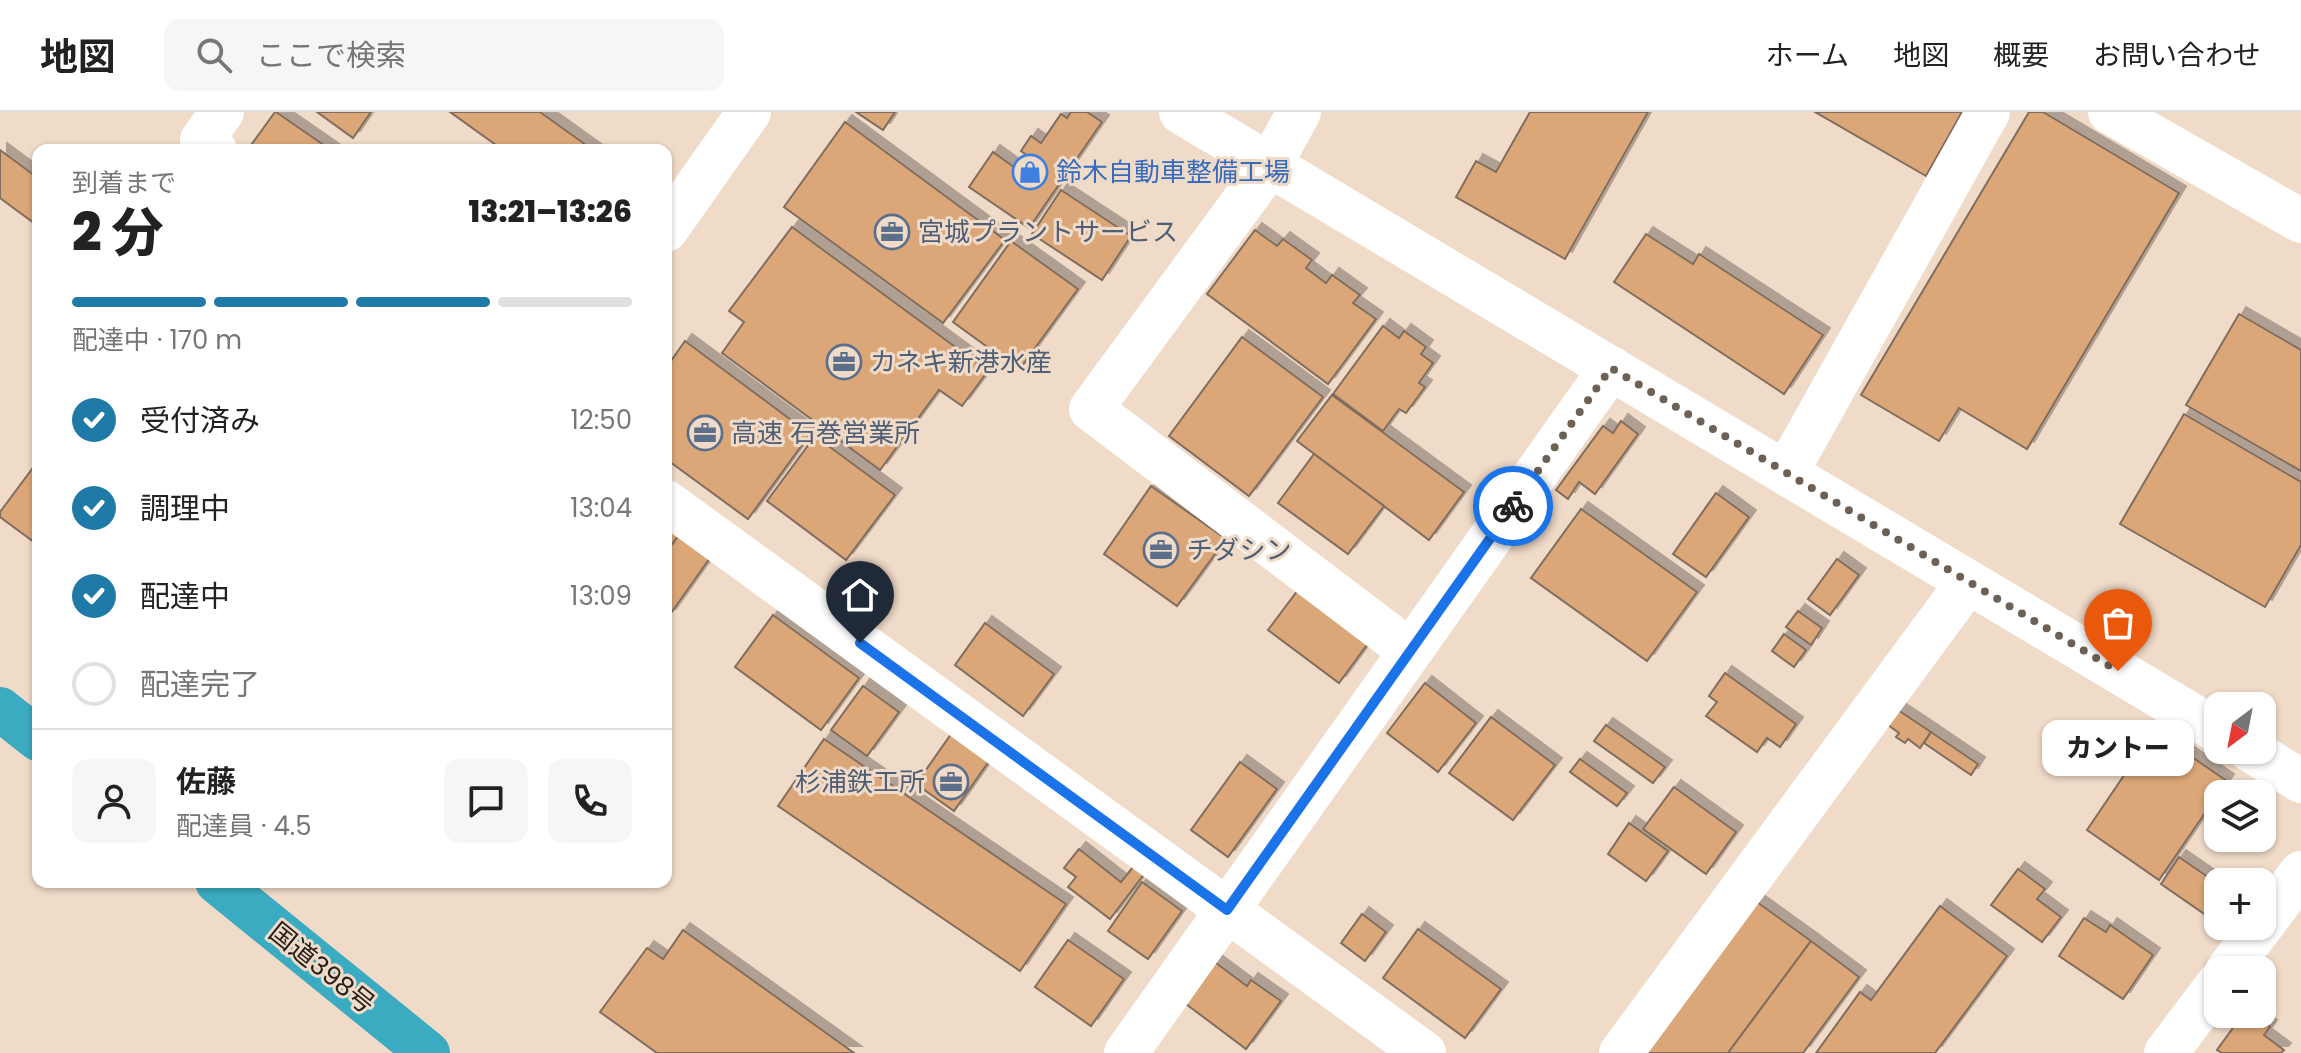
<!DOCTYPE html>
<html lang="ja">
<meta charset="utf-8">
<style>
:root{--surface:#fff;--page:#f6f6f6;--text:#222;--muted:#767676;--line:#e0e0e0;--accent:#207aa8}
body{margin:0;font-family:Poppins,"Noto Sans JP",sans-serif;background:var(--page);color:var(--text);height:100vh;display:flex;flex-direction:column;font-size:30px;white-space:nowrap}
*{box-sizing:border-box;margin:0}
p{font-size:26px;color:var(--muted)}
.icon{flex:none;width:44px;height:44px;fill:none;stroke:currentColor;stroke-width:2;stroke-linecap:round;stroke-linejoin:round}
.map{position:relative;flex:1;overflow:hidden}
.panel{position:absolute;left:32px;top:32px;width:640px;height:744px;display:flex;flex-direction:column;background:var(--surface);border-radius:16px;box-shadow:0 2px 6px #0004}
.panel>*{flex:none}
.needle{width:52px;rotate:212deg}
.fabs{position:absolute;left:2204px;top:580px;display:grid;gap:16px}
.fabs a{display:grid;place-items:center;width:72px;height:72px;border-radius:16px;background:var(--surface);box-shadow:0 2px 6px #0004;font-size:40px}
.pin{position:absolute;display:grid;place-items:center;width:68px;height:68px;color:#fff;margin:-82px -34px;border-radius:50% 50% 50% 0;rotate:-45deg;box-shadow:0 0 8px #0007}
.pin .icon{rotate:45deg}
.courier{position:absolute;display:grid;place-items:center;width:80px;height:80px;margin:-40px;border:6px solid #1a73e8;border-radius:50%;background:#fff;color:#222;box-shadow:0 2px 10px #0007}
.bubble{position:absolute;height:56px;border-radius:16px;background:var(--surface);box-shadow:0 2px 6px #0004;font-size:26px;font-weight:800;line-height:56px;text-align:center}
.head em{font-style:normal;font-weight:800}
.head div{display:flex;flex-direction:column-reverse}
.head{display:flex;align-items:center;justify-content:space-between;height:136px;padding:0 40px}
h1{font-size:52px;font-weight:800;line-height:60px}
.bar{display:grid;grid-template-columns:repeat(4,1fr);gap:12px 8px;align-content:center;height:96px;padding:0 40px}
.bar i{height:10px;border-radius:6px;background:var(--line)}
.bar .current{background:var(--accent)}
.bar p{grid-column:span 4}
.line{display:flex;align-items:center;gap:20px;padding:0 40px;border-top:2px solid var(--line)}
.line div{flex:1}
.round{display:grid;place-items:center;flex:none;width:84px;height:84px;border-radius:16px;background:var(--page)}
ol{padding:0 40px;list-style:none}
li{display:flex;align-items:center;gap:24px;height:88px}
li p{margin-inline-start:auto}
li .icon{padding:8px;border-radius:50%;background:var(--accent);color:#fff;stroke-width:4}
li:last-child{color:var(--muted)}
li i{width:44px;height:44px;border:4px solid var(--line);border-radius:50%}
header{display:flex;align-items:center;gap:48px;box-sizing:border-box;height:112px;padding:0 40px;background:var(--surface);border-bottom:2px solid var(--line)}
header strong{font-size:38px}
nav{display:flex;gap:44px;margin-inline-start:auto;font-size:28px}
.search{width:560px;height:72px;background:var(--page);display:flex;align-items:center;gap:20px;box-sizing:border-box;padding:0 28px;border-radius:16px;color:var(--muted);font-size:30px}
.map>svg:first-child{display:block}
.building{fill:#dba778;stroke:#806d5d;stroke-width:2;filter:url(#shadow)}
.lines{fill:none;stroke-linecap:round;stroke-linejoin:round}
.minor{stroke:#fff;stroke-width:44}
.highway{stroke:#3babc1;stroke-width:44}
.done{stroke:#6d6156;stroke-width:8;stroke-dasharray:0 14.4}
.route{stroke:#1a73e8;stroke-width:10}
.labels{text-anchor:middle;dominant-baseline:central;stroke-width:6;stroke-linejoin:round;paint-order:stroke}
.shop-label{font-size:26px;fill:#366cbe;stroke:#f0dac8;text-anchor:start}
.service-label{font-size:26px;fill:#4e5e75;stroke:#f0dac8;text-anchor:start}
.street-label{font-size:26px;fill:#272019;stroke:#f0dac8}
</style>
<header>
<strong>地図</strong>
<div class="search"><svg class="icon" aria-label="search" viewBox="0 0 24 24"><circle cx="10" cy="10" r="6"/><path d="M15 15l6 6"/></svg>ここで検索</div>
<nav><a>ホーム</a><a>地図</a><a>概要</a><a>お問い合わせ</a></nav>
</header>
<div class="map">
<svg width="2301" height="941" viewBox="0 0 2301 941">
<defs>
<filter id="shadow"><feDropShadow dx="7" dy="-7" stdDeviation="0" flood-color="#0004"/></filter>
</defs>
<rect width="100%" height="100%" fill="#f0dac8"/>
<g class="building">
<polygon points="275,0 276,0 331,38 252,38 249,36"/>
<polygon points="317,0 371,0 353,26"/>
<polygon points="450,0 540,0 593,38 503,38"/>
<polygon points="856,0 895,0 883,18"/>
<polygon points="1071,0 1087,0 1102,10 1029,116 969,75 993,40 1022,61 1032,47 1021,39 1031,24 1041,31 1061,2 1067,6"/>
<polygon points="1530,0 1648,0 1565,147 1456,85 1476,49 1496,60"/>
<polygon points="1815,0 1962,0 1926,64"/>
<polygon points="2029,0 2043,0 2179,81 2027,337 1959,296 1939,329 1861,283"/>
<polygon points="845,10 1005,128 943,211 784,95"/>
<polygon points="0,38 38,66 38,114 0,86"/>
<polygon points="1061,78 1131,124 1102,168 1032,122"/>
<polygon points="792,115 988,259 962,294 939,278 880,358 722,241 744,210 729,199"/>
<polygon points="1255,118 1277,134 1283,127 1312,148 1306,156 1326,171 1332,163 1360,183 1353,191 1376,207 1328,272 1207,182"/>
<polygon points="1646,122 1693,152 1699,142 1823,223 1784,282 1614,170"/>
<polygon points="1011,129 1078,177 1019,258 953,210"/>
<polygon points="2239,202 2301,238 2301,359 2186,293"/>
<polygon points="1383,214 1399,226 1404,219 1426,235 1421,242 1433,251 1419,271 1425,275 1406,301 1399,297 1383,319 1333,282"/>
<polygon points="1242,225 1323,285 1249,384 1169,324"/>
<polygon points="685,229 810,322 748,407 666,347 666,256"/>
<polygon points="1332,283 1464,380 1429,428 1297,329"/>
<polygon points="2184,302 2301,370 2301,433 2265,495 2120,412"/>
<polygon points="1621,309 1638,322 1595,382 1579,370 1568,387 1556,378 1603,314 1613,321"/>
<polygon points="815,324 895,383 846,448 767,389"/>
<polygon points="1314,342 1384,394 1348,442 1278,391"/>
<polygon points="38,349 38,433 0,405 0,400"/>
<polygon points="1151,374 1226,427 1177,494 1104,442"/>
<polygon points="1716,381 1749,405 1706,465 1673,442"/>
<polygon points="1581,397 1697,480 1647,549 1531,466"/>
<polygon points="666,399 686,413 666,441"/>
<polygon points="686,413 717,436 669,504 666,502 666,441"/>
<polygon points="1837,447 1859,463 1830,503 1808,487"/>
<polygon points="1298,478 1369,530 1339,571 1268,518"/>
<polygon points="1798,499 1822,516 1811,533 1786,515"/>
<polygon points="773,503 859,566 821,618 735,555"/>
<polygon points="985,511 1054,562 1023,604 955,553"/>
<polygon points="1784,522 1806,538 1794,555 1772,539"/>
<polygon points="1725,561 1796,612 1780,635 1767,626 1757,640 1706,604 1717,590 1709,584"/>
<polygon points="1425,571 1476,611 1438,660 1387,621"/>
<polygon points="863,574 899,600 867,644 831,618"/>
<polygon points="1898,598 1931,620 1920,636 1908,627 1905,631 1896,625 1899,621 1888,613"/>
<polygon points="1491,605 1555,653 1513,708 1449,661"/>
<polygon points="1606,613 1665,655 1653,671 1594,629"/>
<polygon points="954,618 992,645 954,699 916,672"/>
<polygon points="2154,619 2227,669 2159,768 2087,718"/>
<polygon points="1931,620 1978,652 1971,663 1924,631"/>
<polygon points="824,627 1066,792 1020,859 778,694"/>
<polygon points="1580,647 1627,681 1617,694 1570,660"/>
<polygon points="1240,650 1277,677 1228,745 1191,718"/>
<polygon points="1674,675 1736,720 1706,762 1643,717"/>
<polygon points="1629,711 1668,739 1646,769 1608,742"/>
<polygon points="1079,737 1121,770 1138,749 1148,757 1110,807 1068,775 1076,765 1064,756"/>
<polygon points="2179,745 2218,772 2218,800 2213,808 2161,772"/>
<polygon points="2018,757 2045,777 2037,787 2061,805 2042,830 1991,793"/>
<polygon points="1142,770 1182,799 1148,847 1108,819"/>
<polygon points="1757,790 1811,829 1728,941 1646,941"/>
<polygon points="1940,794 2007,844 1935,941 1816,941 1860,880 1871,888"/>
<polygon points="1362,802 1386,820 1365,849 1341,831"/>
<polygon points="2084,806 2106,820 2110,813 2153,843 2123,887 2059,844"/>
<polygon points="1418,817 1501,877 1465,926 1383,866"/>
<polygon points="683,818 854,941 657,941 600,900 647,836 663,847"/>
<polygon points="1068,828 1124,867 1091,914 1035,875"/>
<polygon points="1811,829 1859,865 1803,941 1728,941"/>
<polygon points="1212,848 1247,874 1251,868 1281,889 1246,937 1182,889"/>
<polygon points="2243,902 2252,902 2270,915 2264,923 2284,938 2281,941 2222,941 2217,938"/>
</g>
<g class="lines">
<g class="minor">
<polyline points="1181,0 2218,619"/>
<polyline points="1299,0 1270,53 1091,297 1410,539"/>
<polyline points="2110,0 2301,109"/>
<polyline points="215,38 202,28 222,0"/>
<polyline points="666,118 749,0"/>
<polyline points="1786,361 1988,0"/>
<polyline points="666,390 1424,941"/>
<polyline points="2250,638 2301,669"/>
<polyline points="2262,813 2301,761"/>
<polyline points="2228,858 2261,814"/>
<polyline points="1126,941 1611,256"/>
<polyline points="1621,941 1968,470"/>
<polyline points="2166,941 2218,872"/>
</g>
<g class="highway">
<polyline points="0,597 38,627"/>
<polyline points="217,770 428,941"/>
</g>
</g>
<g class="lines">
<polyline class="done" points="1513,394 1611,256 2118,559"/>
<polyline class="route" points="860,531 1227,798 1513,394"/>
</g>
<defs>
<g id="shop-ring" transform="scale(1.8)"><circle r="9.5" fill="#f0dac8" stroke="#3f7fe0" stroke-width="1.5"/><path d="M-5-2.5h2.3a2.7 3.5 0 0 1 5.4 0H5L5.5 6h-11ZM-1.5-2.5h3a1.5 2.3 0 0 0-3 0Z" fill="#3f7fe0"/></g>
<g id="office-ring" transform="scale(1.8)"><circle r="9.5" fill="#f0dac8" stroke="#5c6f8a" stroke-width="1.5"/><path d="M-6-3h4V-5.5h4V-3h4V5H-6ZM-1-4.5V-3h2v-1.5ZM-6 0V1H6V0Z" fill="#5c6f8a"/></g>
</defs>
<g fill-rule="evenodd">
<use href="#shop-ring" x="1030" y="60"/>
<use href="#office-ring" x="892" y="120"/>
<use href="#office-ring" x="844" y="250"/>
<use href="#office-ring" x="705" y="321"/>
<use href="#office-ring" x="1161" y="438"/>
<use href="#office-ring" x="951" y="670"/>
</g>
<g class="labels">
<g class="shop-label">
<text x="1056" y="60">鈴木自動車整備工場</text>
</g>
<g class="service-label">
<text x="918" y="120">宮城プラントサービス</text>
<text x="870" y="250">カネキ新港水産</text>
<text x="731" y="321">高速 石巻営業所</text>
<text x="1187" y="438">チダシン</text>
<text x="925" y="670" text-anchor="end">杉浦鉄工所</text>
</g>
<g class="street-label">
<text transform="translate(322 856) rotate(39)">国道398号</text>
</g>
</g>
</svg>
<div class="fabs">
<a><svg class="needle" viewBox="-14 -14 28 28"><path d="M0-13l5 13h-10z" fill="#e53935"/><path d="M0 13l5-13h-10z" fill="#767676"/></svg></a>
<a><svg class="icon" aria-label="layers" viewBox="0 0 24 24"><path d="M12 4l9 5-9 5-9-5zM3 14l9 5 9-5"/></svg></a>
<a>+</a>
<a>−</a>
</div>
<div class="pin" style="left:2118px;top:559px;background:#ea580c"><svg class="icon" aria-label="bag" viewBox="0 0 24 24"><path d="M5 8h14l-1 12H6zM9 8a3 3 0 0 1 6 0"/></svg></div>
<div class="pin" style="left:860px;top:531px;background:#1f2937"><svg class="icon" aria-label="home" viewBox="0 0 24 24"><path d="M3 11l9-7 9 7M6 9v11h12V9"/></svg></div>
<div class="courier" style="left:1513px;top:394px"><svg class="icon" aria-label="bike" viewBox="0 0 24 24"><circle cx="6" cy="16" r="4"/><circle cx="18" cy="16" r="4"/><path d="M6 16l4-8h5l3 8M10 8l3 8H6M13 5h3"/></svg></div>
<div class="bubble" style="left:2042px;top:608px;width:152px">カントー</div>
<section class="panel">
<div class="head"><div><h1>2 分</h1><p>到着まで</p></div><em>13:21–13:26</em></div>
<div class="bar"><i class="current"></i><i class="current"></i><i class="current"></i><i></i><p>配達中 · 170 m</p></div>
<ol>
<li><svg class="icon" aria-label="check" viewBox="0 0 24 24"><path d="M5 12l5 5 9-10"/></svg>受付済み<p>12:50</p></li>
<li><svg class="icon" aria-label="check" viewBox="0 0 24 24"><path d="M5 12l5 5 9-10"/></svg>調理中<p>13:04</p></li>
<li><svg class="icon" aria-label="check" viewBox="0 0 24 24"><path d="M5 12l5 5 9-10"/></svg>配達中<p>13:09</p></li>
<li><i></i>配達完了</li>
</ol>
<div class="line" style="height:144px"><a class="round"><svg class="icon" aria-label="person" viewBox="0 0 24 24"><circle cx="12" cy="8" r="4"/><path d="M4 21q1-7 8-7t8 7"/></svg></a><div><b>佐藤</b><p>配達員 · 4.5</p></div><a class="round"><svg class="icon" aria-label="chat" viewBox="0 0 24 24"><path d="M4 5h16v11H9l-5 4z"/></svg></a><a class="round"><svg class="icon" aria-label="phone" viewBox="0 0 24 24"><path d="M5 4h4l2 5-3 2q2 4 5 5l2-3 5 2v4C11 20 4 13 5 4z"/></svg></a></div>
</section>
</div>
